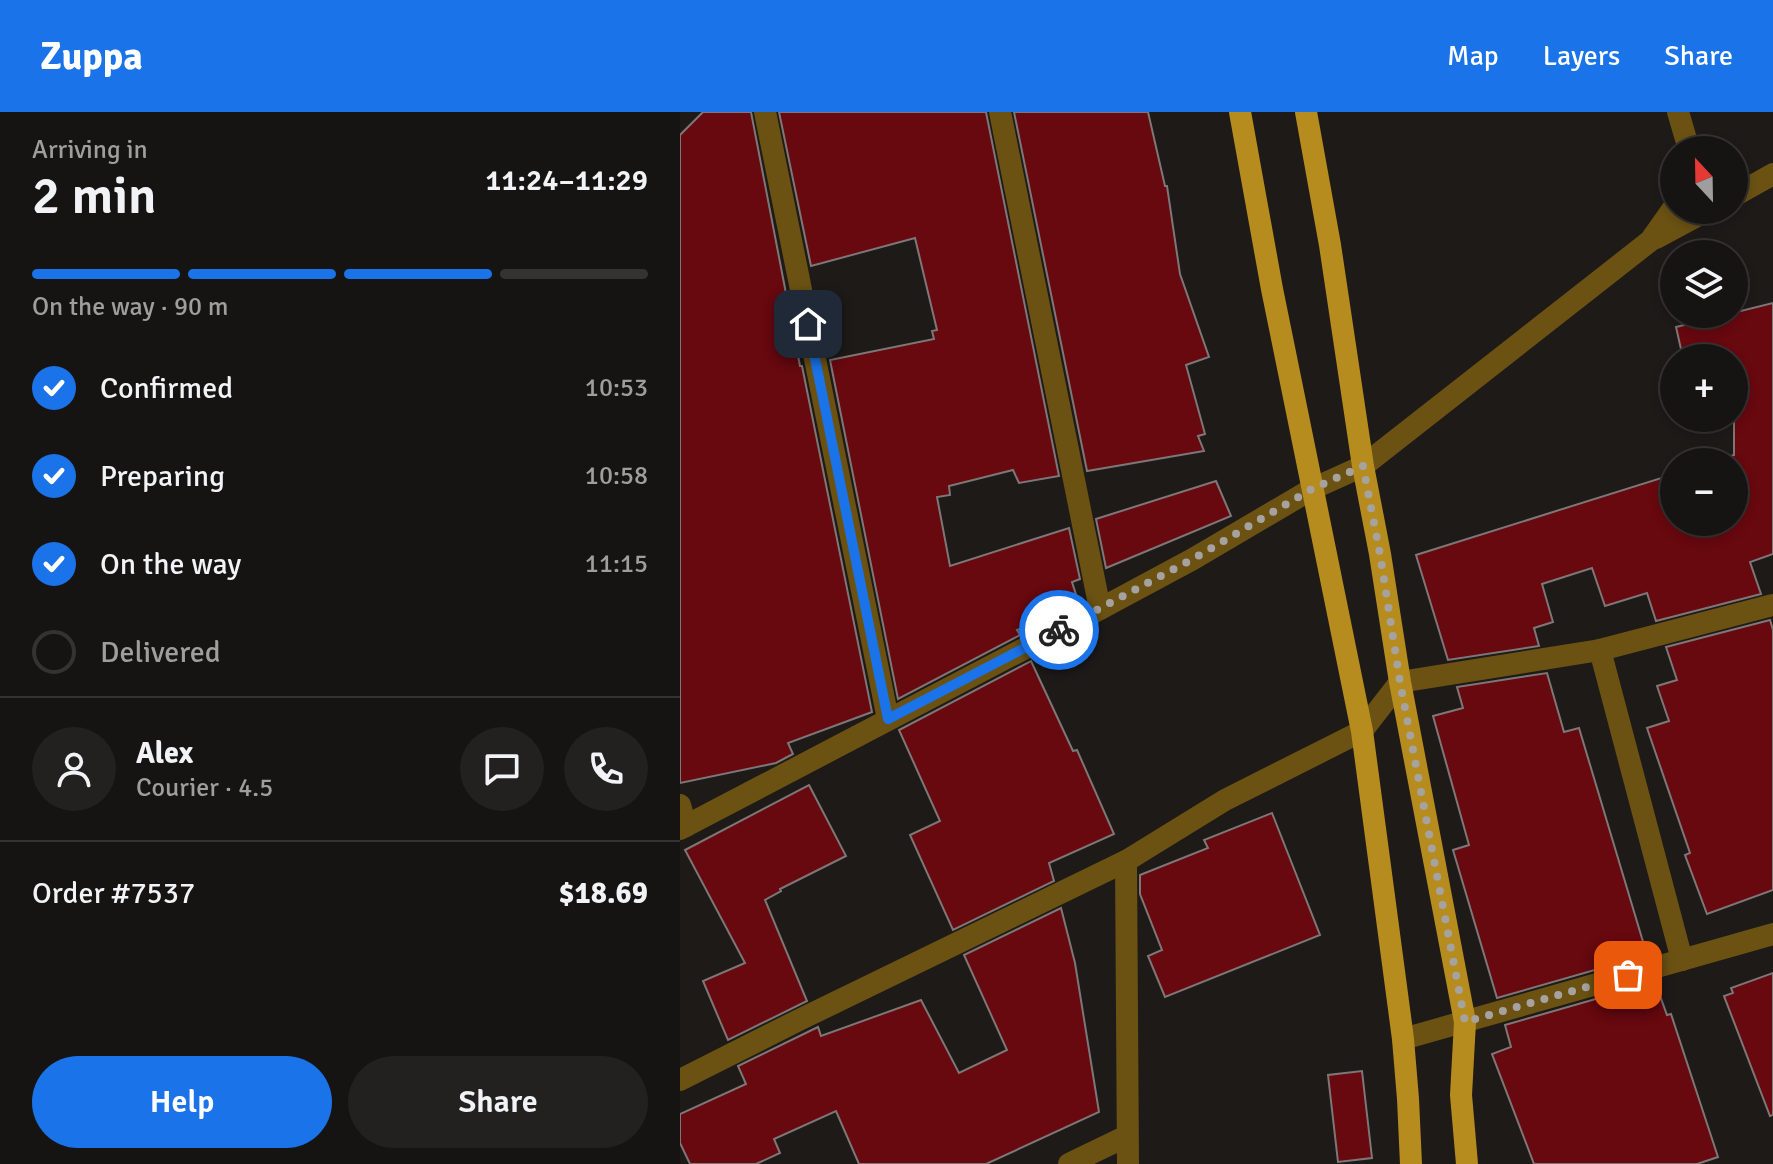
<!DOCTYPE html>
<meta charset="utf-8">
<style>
:root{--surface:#161412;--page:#232120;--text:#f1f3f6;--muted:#9e9e9f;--line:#353332;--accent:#1a73e8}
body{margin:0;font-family:Signika,sans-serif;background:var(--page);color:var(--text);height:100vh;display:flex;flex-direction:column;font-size:30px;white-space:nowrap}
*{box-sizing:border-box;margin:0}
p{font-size:26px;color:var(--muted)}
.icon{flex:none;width:44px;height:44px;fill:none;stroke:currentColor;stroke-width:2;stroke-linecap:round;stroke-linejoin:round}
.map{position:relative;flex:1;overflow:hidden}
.panel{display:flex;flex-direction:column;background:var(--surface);width:680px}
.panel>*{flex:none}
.needle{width:52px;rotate:338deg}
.fabs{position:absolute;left:980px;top:24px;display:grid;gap:16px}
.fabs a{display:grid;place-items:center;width:88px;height:88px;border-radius:50%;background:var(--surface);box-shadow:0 4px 12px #0003,0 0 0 2px var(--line);font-size:40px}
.pin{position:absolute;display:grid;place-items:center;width:68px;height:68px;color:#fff;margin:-34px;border-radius:16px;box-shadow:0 4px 12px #0006}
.courier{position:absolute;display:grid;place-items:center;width:80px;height:80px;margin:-40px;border:6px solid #1a73e8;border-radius:50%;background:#fff;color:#222;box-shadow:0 2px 10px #0007}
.summary em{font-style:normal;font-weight:600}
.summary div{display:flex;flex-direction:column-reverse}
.summary{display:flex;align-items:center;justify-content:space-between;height:136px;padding:0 32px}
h1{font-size:52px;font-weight:600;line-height:60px}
.bar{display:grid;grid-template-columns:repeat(4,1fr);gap:12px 8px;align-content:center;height:96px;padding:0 32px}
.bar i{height:10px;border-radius:6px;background:var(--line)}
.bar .on{background:var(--accent)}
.bar p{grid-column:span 4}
.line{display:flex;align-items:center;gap:20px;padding:0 32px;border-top:2px solid var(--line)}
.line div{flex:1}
.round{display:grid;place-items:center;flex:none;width:84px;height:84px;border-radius:42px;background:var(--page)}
ol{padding:0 32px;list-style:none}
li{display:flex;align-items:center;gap:24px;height:88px}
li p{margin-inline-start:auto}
li .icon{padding:8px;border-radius:50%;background:var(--accent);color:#fff;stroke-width:4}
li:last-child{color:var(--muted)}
li i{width:44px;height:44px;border:4px solid var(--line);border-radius:50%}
.cta{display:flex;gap:16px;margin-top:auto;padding:16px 32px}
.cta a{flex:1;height:92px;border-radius:48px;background:var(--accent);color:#fff;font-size:32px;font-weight:600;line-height:92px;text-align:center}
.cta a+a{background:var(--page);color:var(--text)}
header{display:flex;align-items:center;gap:48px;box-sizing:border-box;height:112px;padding:0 40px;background:var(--accent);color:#fff}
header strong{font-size:38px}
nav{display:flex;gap:44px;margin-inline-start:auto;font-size:28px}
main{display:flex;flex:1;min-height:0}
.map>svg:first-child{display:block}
.building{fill:#68080f;stroke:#7d7777;stroke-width:2}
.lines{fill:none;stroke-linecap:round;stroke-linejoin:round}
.service{stroke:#6b5213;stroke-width:22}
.minor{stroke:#6b5213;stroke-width:22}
.primary{stroke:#b68c1e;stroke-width:22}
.done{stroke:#a5a2a0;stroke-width:8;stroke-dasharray:0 14.4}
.route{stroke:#1a73e8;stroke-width:10}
</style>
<header>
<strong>Zuppa</strong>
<nav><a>Map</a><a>Layers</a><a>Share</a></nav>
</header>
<main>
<section class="panel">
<div class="summary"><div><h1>2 min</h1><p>Arriving in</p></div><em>11:24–11:29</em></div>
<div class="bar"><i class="on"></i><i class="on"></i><i class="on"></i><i></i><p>On the way · 90 m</p></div>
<ol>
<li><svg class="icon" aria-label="check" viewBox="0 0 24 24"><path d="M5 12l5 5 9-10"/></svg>Confirmed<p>10:53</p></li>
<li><svg class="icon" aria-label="check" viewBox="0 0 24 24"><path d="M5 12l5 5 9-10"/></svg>Preparing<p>10:58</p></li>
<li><svg class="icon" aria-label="check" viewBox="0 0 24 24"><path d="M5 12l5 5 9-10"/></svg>On the way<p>11:15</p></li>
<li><i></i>Delivered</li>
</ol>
<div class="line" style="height:144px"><a class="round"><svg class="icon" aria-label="person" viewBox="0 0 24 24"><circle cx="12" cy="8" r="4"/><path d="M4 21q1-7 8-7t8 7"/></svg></a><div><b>Alex</b><p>Courier · 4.5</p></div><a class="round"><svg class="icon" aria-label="chat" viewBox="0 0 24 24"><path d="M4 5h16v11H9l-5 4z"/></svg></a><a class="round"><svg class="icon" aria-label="phone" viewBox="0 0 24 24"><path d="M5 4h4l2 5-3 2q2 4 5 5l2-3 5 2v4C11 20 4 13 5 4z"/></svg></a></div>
<div class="line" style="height:104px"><div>Order #7537</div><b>$18.69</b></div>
<div class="cta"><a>Help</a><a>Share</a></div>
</section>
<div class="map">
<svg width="1093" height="1052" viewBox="0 0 1093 1052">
<rect width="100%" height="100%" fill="#1d1a18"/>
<g class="building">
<polygon points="23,0 71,0 120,254 122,254 192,600 108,631 113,642 96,651 0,671 0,23"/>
<polygon points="99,0 306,0 379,364 339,371 333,358 269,374 270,383 257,385 270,454 389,416 400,467 392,470 399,492 373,506 337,518 340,523 218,587 150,248 254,227 252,219 257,218 235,126 131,154"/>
<polygon points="334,0 468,0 485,74 487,74 500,162 529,245 506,253 525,322 518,324 524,339 407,359"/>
<polygon points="1093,191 1093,442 1070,450 1081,482 976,509 967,481 925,494 912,456 862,472 873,510 854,516 859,534 768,548 736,443 994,362 994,410 1054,410 1054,350 1032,350 1054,343 1054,246 1003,246 996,215"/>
<polygon points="536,369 551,404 426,456 416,407"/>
<polygon points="1090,508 1093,518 1093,778 1027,802 1005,743 1010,741 967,616 989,609 977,574 997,568 986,535"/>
<polygon points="351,549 393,639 397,638 434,722 369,751 374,769 273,818 230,723 260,709 219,618"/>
<polygon points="867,561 884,620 899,616 967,843 817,886 773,738 789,733 753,604 783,596 777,575"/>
<polygon points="129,673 166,744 100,777 101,779 85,788 127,889 48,928 23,869 65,851 5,738"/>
<polygon points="592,701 640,823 485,885 468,844 482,838 460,782 460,763 528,736 524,728"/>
<polygon points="381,796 395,851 419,1000 306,1052 179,1052 156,999 94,1027 100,1041 76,1052 10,1052 0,1031 0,1002 66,972 58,954 138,915 141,924 241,888 279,961 327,938 284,843"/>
<polygon points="1093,861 1093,1003 1090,1004 1044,884 1053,881 1051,876"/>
<polygon points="975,870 987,903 991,902 1038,1045 1017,1052 854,1052 812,942 831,935 825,913"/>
<polygon points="682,959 692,1046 658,1050 648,963"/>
</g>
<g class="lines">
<g class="service">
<polyline points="998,0 1008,34 1008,38"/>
<polyline points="1054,84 1093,62"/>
<polyline points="976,126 1028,98"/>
<polyline points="683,354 970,129 994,95"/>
</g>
<g class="minor">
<polyline points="85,0 208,607"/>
<polyline points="320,0 420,497"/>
<polyline points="920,538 1002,848"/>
<polyline points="0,693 6,714"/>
<polyline points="0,717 420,497 513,447 632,377 683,354"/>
<polyline points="446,749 448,1052"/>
<polyline points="723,927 1093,822"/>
<polyline points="0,968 121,907 446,749 545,688 682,619 720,570 920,538 1093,493"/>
<polyline points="389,1052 447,1024"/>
</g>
<g class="primary">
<polyline points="560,0 592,177 682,619 723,927 728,987 731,1052"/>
<polyline points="626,0 650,133 683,354 700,442 720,570 785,910 781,983 787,1052"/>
</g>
</g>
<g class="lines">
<polyline class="done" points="379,518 513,447 632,377 683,354 700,442 720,570 785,910 948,863"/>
<polyline class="route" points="128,212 208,607 379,518"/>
</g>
</svg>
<div class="fabs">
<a><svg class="needle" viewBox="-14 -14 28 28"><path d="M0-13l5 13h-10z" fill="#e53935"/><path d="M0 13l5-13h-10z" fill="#9e9e9f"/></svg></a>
<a><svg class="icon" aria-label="layers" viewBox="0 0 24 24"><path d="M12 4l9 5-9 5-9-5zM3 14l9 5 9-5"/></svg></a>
<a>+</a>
<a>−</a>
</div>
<div class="pin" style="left:948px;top:863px;background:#ea580c"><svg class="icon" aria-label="bag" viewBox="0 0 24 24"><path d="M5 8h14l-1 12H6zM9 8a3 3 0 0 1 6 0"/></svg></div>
<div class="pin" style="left:128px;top:212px;background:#1f2937"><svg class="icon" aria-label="home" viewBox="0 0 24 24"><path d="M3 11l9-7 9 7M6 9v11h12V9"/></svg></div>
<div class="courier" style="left:379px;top:518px"><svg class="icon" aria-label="bike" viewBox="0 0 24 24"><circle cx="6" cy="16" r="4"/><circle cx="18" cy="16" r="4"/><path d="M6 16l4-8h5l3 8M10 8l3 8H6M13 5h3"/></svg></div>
</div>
</main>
